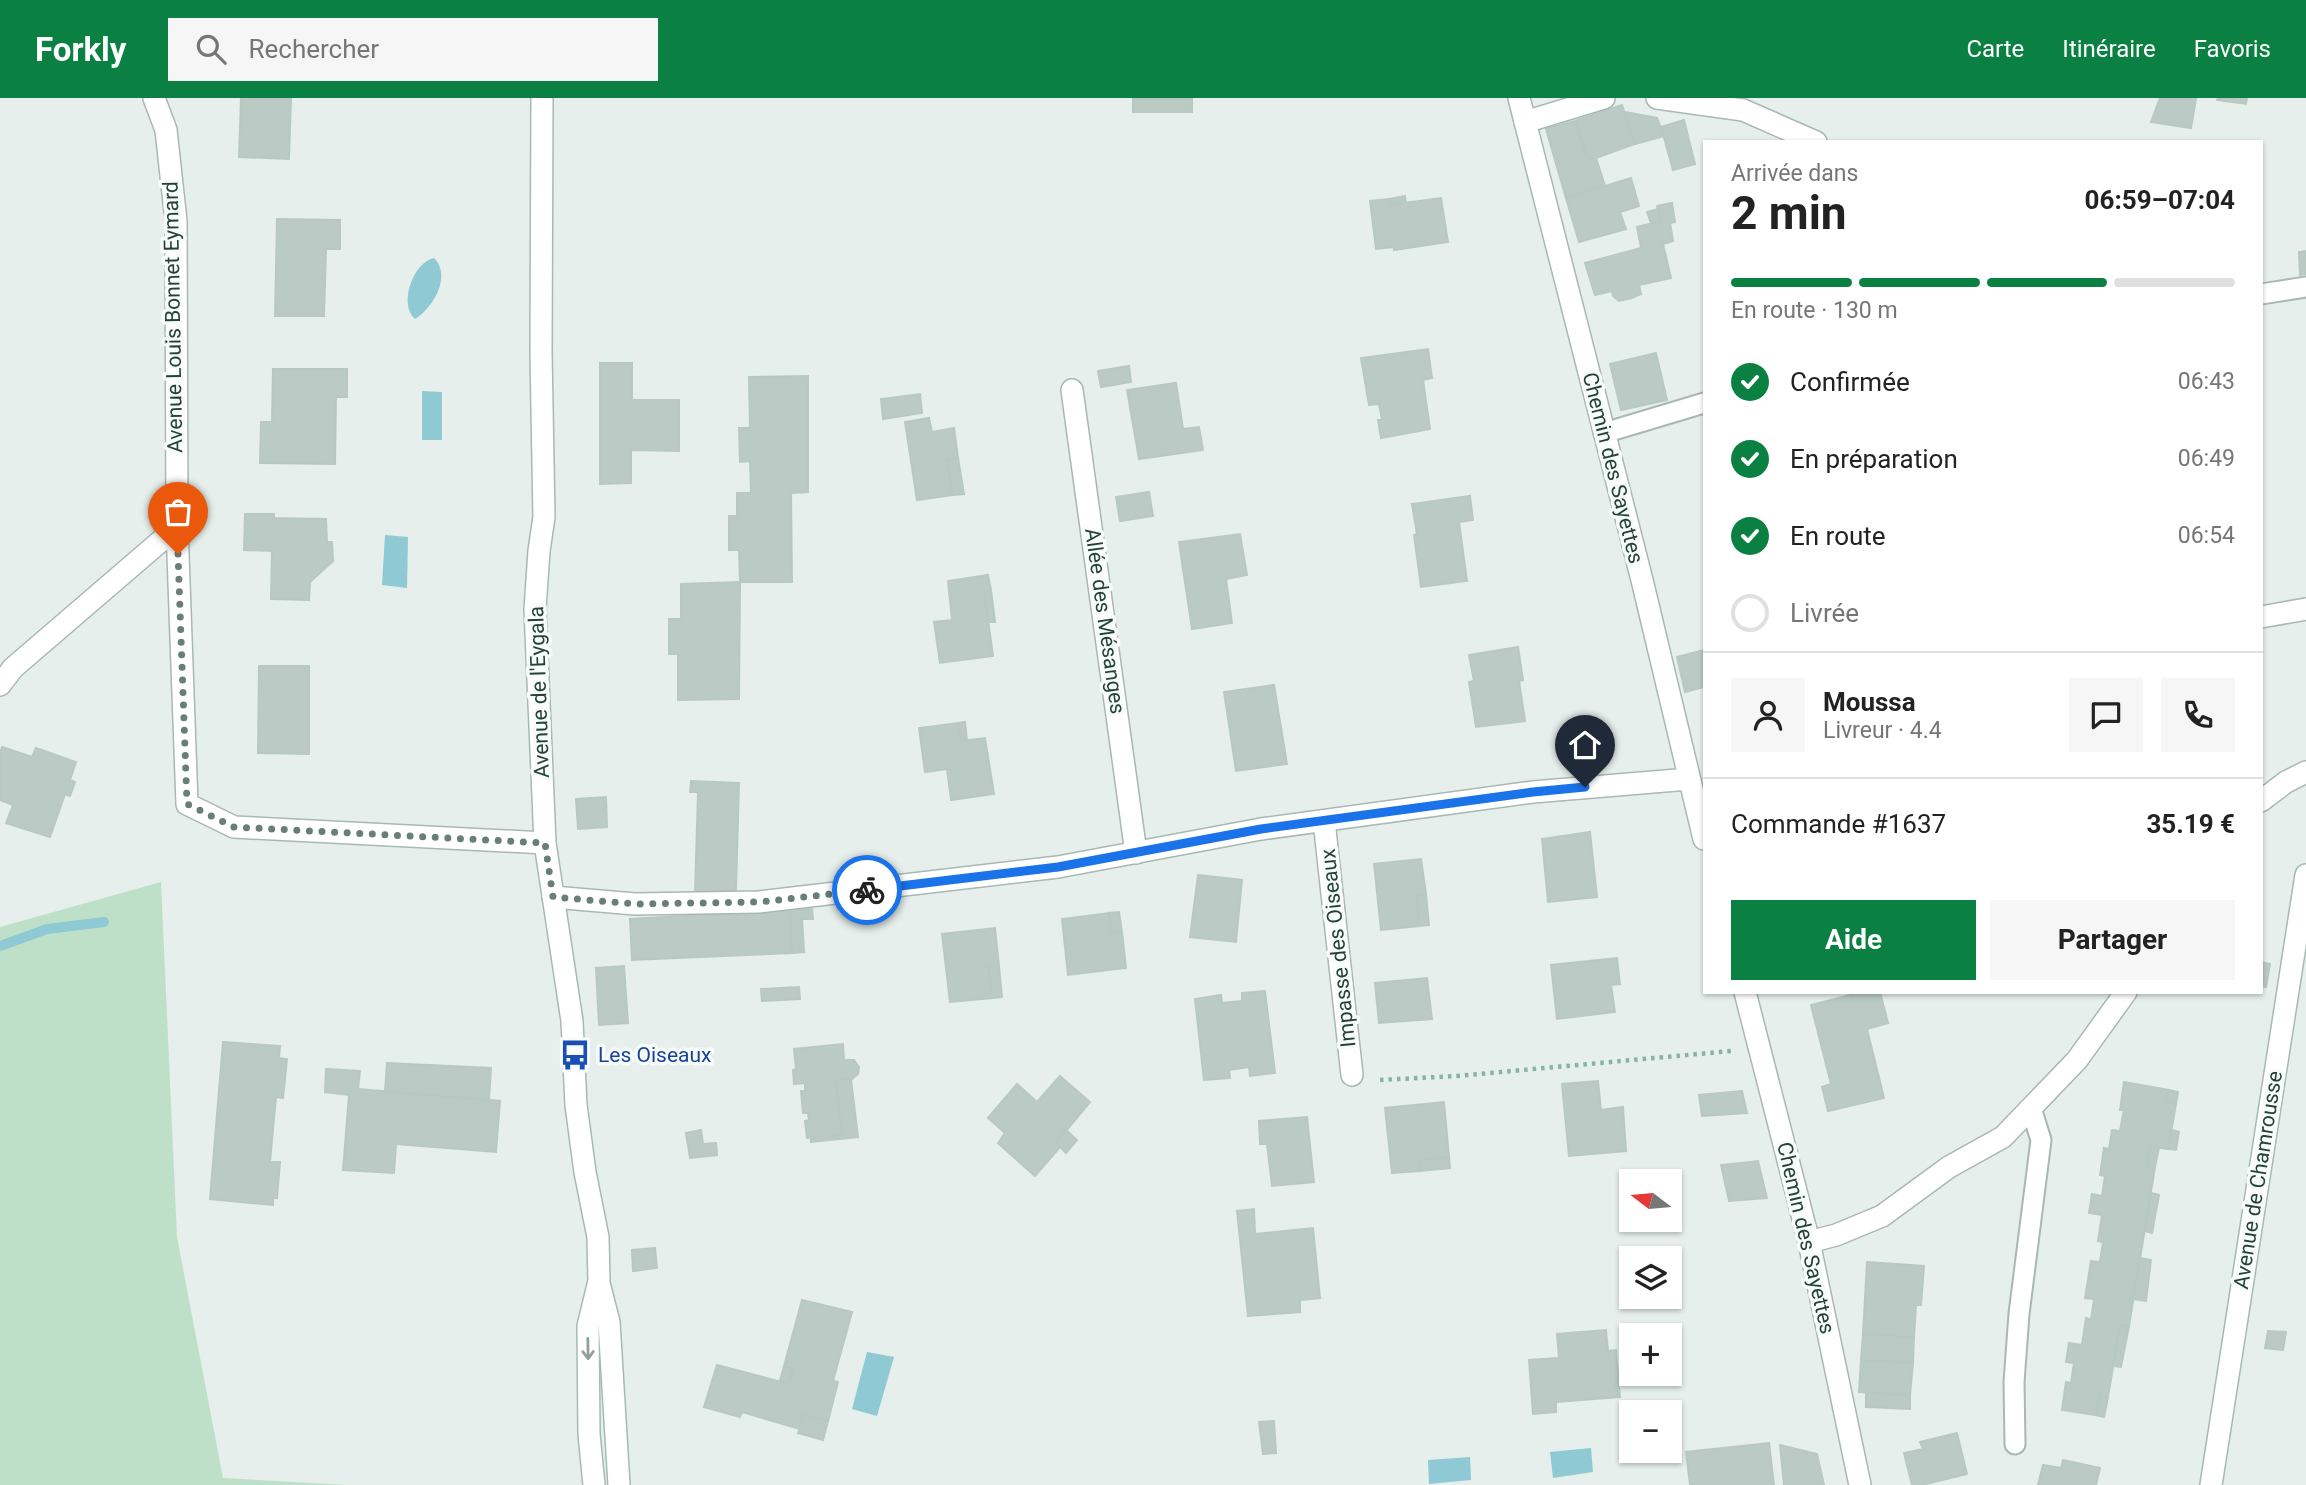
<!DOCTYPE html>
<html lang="fr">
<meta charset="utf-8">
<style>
:root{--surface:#fff;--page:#f6f6f6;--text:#222;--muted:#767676;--line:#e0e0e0;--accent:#0b8043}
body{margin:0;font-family:Roboto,sans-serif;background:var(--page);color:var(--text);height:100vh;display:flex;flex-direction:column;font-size:26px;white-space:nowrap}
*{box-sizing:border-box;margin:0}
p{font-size:23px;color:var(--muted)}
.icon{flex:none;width:38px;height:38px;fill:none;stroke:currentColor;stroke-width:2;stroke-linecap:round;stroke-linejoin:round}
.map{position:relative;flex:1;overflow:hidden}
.drawer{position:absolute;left:1703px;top:42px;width:560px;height:854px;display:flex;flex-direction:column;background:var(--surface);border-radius:0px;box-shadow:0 2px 5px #0004}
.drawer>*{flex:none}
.needle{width:46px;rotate:286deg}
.tools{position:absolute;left:1619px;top:1071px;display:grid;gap:14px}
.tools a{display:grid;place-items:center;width:63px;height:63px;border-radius:0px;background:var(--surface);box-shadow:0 2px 5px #0004;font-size:35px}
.pin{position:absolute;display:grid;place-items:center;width:60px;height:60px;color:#fff;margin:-72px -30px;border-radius:50% 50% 50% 0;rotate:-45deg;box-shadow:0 0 7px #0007}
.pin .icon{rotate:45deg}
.courier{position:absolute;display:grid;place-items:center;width:70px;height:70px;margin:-35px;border:5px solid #1a73e8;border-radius:50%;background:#fff;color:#222;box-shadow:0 2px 9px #0007}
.overview em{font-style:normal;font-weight:700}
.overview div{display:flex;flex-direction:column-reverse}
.overview{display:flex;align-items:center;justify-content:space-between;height:119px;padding:0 28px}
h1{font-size:46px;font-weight:700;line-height:52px}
.bar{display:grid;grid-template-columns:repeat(4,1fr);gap:10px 7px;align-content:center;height:84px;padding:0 28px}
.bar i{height:9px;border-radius:5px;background:var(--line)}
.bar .active{background:var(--accent)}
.bar p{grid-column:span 4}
.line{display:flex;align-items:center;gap:18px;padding:0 28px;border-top:2px solid var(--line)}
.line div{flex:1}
.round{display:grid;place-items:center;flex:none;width:74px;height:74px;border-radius:0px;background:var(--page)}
ol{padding:0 28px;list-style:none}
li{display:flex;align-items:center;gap:21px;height:77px}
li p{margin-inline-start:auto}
li .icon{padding:7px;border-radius:50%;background:var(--accent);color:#fff;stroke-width:4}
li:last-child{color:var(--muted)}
li i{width:38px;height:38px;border:4px solid var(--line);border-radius:50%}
.primary-button{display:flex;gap:14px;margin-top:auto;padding:14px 28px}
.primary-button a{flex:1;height:80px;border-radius:0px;background:var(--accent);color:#fff;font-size:28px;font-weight:700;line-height:80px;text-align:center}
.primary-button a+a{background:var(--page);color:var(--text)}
header{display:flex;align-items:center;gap:42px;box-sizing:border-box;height:98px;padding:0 35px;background:var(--accent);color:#fff}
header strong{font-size:33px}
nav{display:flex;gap:38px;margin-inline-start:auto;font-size:24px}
.search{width:490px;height:63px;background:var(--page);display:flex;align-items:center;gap:18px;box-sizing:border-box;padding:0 24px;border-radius:0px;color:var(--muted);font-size:26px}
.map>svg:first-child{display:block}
.green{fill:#bfe0c8}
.water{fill:#8ec9d4}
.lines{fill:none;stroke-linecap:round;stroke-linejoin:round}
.stream{stroke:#8ec9d4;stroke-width:10}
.building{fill:#bbcac4;stroke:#b8c9c2;stroke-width:2}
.lane-casing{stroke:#a8b8b2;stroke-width:23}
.street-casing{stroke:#a8b8b2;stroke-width:24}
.secondary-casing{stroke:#a4bbb3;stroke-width:24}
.path{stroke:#86b3a5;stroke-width:4.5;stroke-dasharray:3.5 5;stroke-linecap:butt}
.lane{stroke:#fff;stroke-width:19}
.street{stroke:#fff;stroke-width:21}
.secondary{stroke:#fff;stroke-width:21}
.oneway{stroke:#92a09c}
.done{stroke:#687f78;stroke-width:7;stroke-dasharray:0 12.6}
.route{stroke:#1a73e8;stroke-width:9}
.labels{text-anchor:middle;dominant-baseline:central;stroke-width:7;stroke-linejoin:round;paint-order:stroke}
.street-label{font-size:21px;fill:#24423a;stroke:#f7fbf9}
.transit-label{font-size:21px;fill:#164399;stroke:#f7fbf9;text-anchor:start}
</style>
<header>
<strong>Forkly</strong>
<div class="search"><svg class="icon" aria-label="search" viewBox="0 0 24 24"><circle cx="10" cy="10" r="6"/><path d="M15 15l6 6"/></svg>Rechercher</div>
<nav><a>Carte</a><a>Itinéraire</a><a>Favoris</a></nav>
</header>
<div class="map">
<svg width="2306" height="1387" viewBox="0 0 2306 1387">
<rect width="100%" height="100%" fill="#e6efeb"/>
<polygon class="green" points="161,784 177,1139 223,1380 348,1387 0,1387 0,829"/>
<g class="water">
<path d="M434,160C452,178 433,210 415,221C398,207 413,164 434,160Z"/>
<polygon points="422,293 442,294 442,342 422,342"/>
<polygon points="385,437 408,439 407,490 382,487"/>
<polygon points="867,1254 894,1259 877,1318 852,1311"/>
<polygon points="1591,1350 1593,1374 1553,1380 1550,1354"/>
<polygon points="1470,1359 1471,1382 1429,1386 1428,1362"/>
</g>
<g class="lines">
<polyline class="stream" points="0,848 47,831 104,824"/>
</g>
<g class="building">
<polygon points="241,0 291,0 289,61 239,59"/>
<rect x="1133" y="0" width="59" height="14"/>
<polygon points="2160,0 2196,0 2191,30 2151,24"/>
<polygon points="2218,0 2247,0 2246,6 2217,2"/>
<polygon points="1622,7 1635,46 1596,60 1587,60 1575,23"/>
<polygon points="1625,14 1657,20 1664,38 1635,46"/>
<polygon points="1684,22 1695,66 1673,72 1661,29"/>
<polygon points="1575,23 1587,60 1596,60 1605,88 1566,100 1546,31"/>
<polygon points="1631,80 1639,108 1620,114 1626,131 1579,144 1566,100"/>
<polygon points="1405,98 1406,106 1389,107 1389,101"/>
<polygon points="1441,100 1448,144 1394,152 1394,149 1376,151 1370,103 1389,101 1389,107"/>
<polygon points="1672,105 1675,124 1670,125 1673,143 1663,146 1671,180 1639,187 1641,196 1632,200 1619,203 1613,198 1612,193 1595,197 1585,165 1641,150 1637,129 1661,123 1657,108"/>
<polygon points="1658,111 1661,123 1651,125 1647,114"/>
<polygon points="277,121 340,122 340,151 326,151 324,218 275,218"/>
<polygon points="2306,153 2306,176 2300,177 2299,154"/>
<polygon points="1428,251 1432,280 1423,282 1430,331 1381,340 1378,322 1382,322 1379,306 1369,307 1361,260"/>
<polygon points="1656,255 1667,302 1621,312 1610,266"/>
<polygon points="600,265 632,265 632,302 679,302 679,353 631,352 631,385 600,386"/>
<polygon points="1129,268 1131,284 1101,289 1098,273"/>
<polygon points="273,271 347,271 347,299 336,299 335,366 260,365 261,324 272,324"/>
<polygon points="808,278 808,394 791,395 792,484 740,484 739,452 729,452 729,418 737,418 737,395 751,395 750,363 740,364 739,330 750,330 749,279"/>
<polygon points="1176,285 1183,331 1199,329 1203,352 1139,361 1127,292"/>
<polygon points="920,296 922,315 883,321 881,301"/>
<polygon points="929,320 932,334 954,330 958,360 947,362 953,397 917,402 905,324"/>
<polygon points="958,360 964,396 953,397 947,362"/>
<polygon points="1149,394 1153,418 1120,423 1116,399"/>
<polygon points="1470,398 1473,422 1459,424 1467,483 1421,489 1414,437 1417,436 1412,406"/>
<polygon points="245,416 274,416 274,420 326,421 327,444 332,444 333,463 310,484 309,502 271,501 272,453 244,452"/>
<polygon points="1240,436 1247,477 1226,481 1232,525 1192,531 1179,444"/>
<polygon points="988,477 991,492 984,493 993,558 940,565 934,524 952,522 948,483"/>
<polygon points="740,484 739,601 678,602 678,556 669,556 669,521 681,521 681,486"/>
<polygon points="991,492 995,524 988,524 984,493"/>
<polygon points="1518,549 1523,582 1519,583 1525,623 1476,629 1469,584 1474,583 1469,557"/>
<polygon points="1704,552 1704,589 1685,594 1677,559"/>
<polygon points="259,568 309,568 309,656 258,655"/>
<polygon points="1274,587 1287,666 1236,673 1224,594"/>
<polygon points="965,624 967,642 961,643 958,625"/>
<polygon points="958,625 961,643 985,640 994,696 951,702 947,671 925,674 919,630"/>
<polygon points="2,649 32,659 36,650 76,664 70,682 75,684 70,698 65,696 50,739 6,725 13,707 0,702 0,655"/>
<polygon points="691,683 739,685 736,792 695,796 698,694 690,694"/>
<polygon points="606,699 607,729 578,731 576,701"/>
<polygon points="1590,734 1597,799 1548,804 1542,741"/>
<polygon points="1421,761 1426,796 1417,798 1419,828 1381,832 1374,766"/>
<polygon points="1198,777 1242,782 1236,844 1190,839"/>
<polygon points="1426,796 1429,827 1419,828 1417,798"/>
<polygon points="812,811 813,821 802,821 804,854 792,855 790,812"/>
<polygon points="790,812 792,855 632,862 630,821"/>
<polygon points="1119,814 1122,834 1111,835 1109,815"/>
<polygon points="1109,815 1111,835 1122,834 1126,870 1068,877 1062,821"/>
<polygon points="995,830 999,868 989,869 992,900 950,904 942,836"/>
<polygon points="1617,860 1620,886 1611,887 1615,914 1557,921 1551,867"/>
<polygon points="2261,864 2270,866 2266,889 2261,888"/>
<polygon points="624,868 628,925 599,927 596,870"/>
<polygon points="999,868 1002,899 992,900 989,869"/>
<polygon points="1427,880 1432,921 1379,925 1375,885"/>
<polygon points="799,889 800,901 762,903 761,891"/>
<polygon points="1265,893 1275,975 1250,978 1249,969 1229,972 1230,980 1204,982 1195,901 1221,897 1222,905 1242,903 1242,895"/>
<polygon points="1862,894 1880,894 1888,925 1867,931 1884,1000 1828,1013 1822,989 1831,986 1811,907"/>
<polygon points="223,944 280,948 279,960 287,961 283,1000 276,999 270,1064 280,1064 277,1100 273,1100 273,1107 210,1101"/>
<polygon points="843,946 844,962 854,962 859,969 858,976 852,981 836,983 842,1037 807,1040 805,1023 809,1022 808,1015 803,1015 801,993 805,993 805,985 794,986 793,972 796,971 794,951"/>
<polygon points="387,965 491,970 489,1002 385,994"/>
<polygon points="326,971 360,973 358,991 500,1003 496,1054 396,1046 394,1075 343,1072 349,997 325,994"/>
<polygon points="1060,978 1090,1004 1056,1045 1060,1049 1035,1078 998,1045 1005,1035 988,1020 1017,986 1037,1004"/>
<polygon points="851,981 858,1039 811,1044 811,1040 842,1037 836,983"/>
<polygon points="1598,983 1601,1012 1623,1009 1626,1053 1569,1058 1562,986"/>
<polygon points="2124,984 2169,992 2166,1003 2176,1006 2168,1051 2151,1048 2147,1067 2155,1069 2129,1228 2120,1227 2108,1299 2100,1298 2096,1317 2062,1312 2066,1284 2071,1285 2074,1265 2066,1264 2069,1245 2082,1247 2086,1220 2091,1222 2094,1201 2085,1200 2091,1163 2100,1164 2103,1144 2098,1143 2102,1117 2089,1115 2092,1096 2102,1098 2105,1078 2100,1077 2104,1050 2109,1051 2112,1032 2120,1033 2124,1012 2120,1012"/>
<polygon points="2169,992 2178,994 2176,1006 2166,1003"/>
<polygon points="1742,993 1747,1015 1702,1018 1699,997"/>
<polygon points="1444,1004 1449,1059 1420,1062 1420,1073 1392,1075 1385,1010"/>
<polygon points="1307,1019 1314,1084 1272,1088 1267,1046 1260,1046 1259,1023"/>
<polygon points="701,1032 703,1046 716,1045 717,1057 690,1060 686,1035"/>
<polygon points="1066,1032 1077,1042 1066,1055 1056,1045"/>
<polygon points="2172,1032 2179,1034 2176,1052 2168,1051"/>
<polygon points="2151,1048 2159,1049 2155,1069 2147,1067"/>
<polygon points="1449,1059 1450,1070 1420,1073 1420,1062"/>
<polygon points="1758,1063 1767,1100 1729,1103 1721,1067"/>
<polygon points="2151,1095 2159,1097 2152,1135 2145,1133"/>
<polygon points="1254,1111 1255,1136 1313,1130 1320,1200 1300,1202 1300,1214 1248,1218 1237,1113"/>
<polygon points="655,1150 657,1170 633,1173 632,1152"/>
<polygon points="2140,1160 2151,1162 2146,1203 2133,1201"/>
<polygon points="1867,1164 1924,1168 1921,1207 1916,1207 1914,1239 1863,1236"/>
<polygon points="802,1202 852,1214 833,1283 838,1284 828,1323 804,1317 800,1331 742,1314 740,1319 704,1309 717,1267 789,1286 793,1271 784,1268"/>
<polygon points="2120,1227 2129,1228 2121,1269 2113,1268"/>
<polygon points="1606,1232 1608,1253 1616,1252 1620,1299 1556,1304 1556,1314 1533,1316 1529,1262 1559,1260 1557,1236"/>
<polygon points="2268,1233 2286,1234 2283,1252 2265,1250"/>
<polygon points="1863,1236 1914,1239 1913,1265 1861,1262"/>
<polygon points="1861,1262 1913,1265 1910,1297 1859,1294"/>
<polygon points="784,1268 793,1271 789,1286 780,1283"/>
<polygon points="1866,1295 1910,1297 1910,1311 1866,1309"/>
<polygon points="2100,1298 2108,1299 2104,1319 2096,1317"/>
<polygon points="804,1317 828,1323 823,1342 798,1335"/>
<polygon points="1274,1323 1276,1355 1263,1356 1259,1324"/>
<polygon points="1957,1335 1967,1376 1922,1387 1912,1387 1904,1355 1923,1351 1920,1344"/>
<polygon points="1769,1345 1774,1387 1690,1387 1686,1354"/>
<polygon points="1780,1347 1817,1356 1824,1387 1784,1387"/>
<polygon points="2063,1362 2100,1370 2096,1387 2038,1387 2043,1367 2061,1370"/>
</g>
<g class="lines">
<g class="lane-casing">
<g id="lane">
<polyline points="2261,196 2306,189"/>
<polyline points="1604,335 1704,305"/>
<polyline points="2015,1346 2014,1284 2019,1216 2041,1042 2031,1010"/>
</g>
</g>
<g class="street-casing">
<g id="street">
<polyline points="154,0 166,32 176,123 177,429 187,706 234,729 545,745"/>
<polyline points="1519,0 1642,482 1704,741"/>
<polyline points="1657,0 1743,12 1816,44"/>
<polyline points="1525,24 1604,0"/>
<polyline points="1072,292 1136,755"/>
<polyline points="2261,519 2306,511"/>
<polyline points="0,587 13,570 177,429"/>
<polyline points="2261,703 2286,684 2306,674"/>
<polyline points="1324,723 1352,977"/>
<polyline points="553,799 635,806 759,804 1058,769 1261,731 1533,694 1689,681"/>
<polyline points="1745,894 1809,1144 1860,1387"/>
<polyline points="1809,1144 1836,1137 1882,1118 1949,1069 2003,1039 2077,962 2126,894"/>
</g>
</g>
<g class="secondary-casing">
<g id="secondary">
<polyline points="542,0 541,255 544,419 539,453 535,511 545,745 572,923 576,1007 585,1074 598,1139 599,1185 609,1224 619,1387"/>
<polyline points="594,1387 589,1336 588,1228 598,1187"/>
<polyline points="2211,1387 2306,777"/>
</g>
</g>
<polyline class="path" points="1380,982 1457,978 1731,953"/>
<use href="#lane" class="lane"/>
<use href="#street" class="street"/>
<use href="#secondary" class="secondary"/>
</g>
<defs><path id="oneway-shaft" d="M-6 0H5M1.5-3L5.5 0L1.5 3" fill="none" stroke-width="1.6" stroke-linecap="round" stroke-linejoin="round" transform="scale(1.75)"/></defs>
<use class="oneway" href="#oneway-shaft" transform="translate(588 1251) rotate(89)"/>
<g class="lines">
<polyline class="done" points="178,456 187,706 234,729 545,745 553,799 635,806 760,804 867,792"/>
<polyline class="route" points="867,792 1058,769 1261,731 1533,694 1585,689"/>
</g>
<defs>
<g id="bus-bare" transform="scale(2.415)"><path d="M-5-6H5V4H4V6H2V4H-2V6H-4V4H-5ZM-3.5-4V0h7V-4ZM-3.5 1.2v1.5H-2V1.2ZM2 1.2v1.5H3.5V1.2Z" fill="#1a4fb4" stroke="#f7fbf9" stroke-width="2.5" paint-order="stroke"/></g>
</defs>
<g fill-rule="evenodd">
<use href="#bus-bare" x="575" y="957"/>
</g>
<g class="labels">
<g class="street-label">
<text transform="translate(173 219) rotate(-91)">Avenue Louis Bonnet Eymard</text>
<text transform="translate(1613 370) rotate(76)">Chemin des Sayettes</text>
<text transform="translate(1105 523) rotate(82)">Allée des Mésanges</text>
<text transform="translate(539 594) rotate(-92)">Avenue de l'Eygala</text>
<text transform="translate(1338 850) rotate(-96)">Impasse des Oiseaux</text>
<text transform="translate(2258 1082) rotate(-81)">Avenue de Chamrousse</text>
<text transform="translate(1806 1140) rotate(77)">Chemin des Sayettes</text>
</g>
<g class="transit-label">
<text x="598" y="957">Les Oiseaux</text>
</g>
</g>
</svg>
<div class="tools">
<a><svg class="needle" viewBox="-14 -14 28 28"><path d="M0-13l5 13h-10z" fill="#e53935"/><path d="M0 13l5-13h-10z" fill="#767676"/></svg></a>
<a><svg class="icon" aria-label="layers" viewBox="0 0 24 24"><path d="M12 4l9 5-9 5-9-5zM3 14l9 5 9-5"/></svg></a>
<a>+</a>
<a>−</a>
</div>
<div class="pin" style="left:178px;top:456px;background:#ea580c"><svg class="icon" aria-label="bag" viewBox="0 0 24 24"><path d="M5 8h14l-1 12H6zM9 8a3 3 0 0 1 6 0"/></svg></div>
<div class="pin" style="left:1585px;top:689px;background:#1f2937"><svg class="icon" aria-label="home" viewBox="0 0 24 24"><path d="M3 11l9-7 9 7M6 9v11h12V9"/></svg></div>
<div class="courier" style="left:867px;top:792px"><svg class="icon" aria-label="bike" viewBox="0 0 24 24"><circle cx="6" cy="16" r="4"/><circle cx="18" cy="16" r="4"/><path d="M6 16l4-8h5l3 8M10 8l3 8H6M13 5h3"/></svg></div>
<section class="drawer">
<div class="overview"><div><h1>2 min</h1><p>Arrivée dans</p></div><em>06:59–07:04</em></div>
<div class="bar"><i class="active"></i><i class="active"></i><i class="active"></i><i></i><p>En route · 130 m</p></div>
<ol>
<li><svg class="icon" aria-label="check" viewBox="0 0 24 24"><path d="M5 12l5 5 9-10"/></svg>Confirmée<p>06:43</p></li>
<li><svg class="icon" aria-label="check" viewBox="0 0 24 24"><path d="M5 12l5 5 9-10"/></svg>En préparation<p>06:49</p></li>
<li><svg class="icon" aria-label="check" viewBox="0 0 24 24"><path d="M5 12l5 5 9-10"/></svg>En route<p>06:54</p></li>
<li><i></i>Livrée</li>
</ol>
<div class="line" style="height:126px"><a class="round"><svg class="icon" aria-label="person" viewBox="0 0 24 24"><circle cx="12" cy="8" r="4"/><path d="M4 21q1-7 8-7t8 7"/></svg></a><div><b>Moussa</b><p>Livreur · 4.4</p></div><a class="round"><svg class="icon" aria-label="chat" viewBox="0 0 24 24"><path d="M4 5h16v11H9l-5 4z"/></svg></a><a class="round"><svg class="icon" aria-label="phone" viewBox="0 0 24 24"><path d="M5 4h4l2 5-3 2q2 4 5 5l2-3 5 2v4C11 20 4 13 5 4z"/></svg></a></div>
<div class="line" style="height:91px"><div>Commande #1637</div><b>35.19 €</b></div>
<div class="primary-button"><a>Aide</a><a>Partager</a></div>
</section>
</div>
